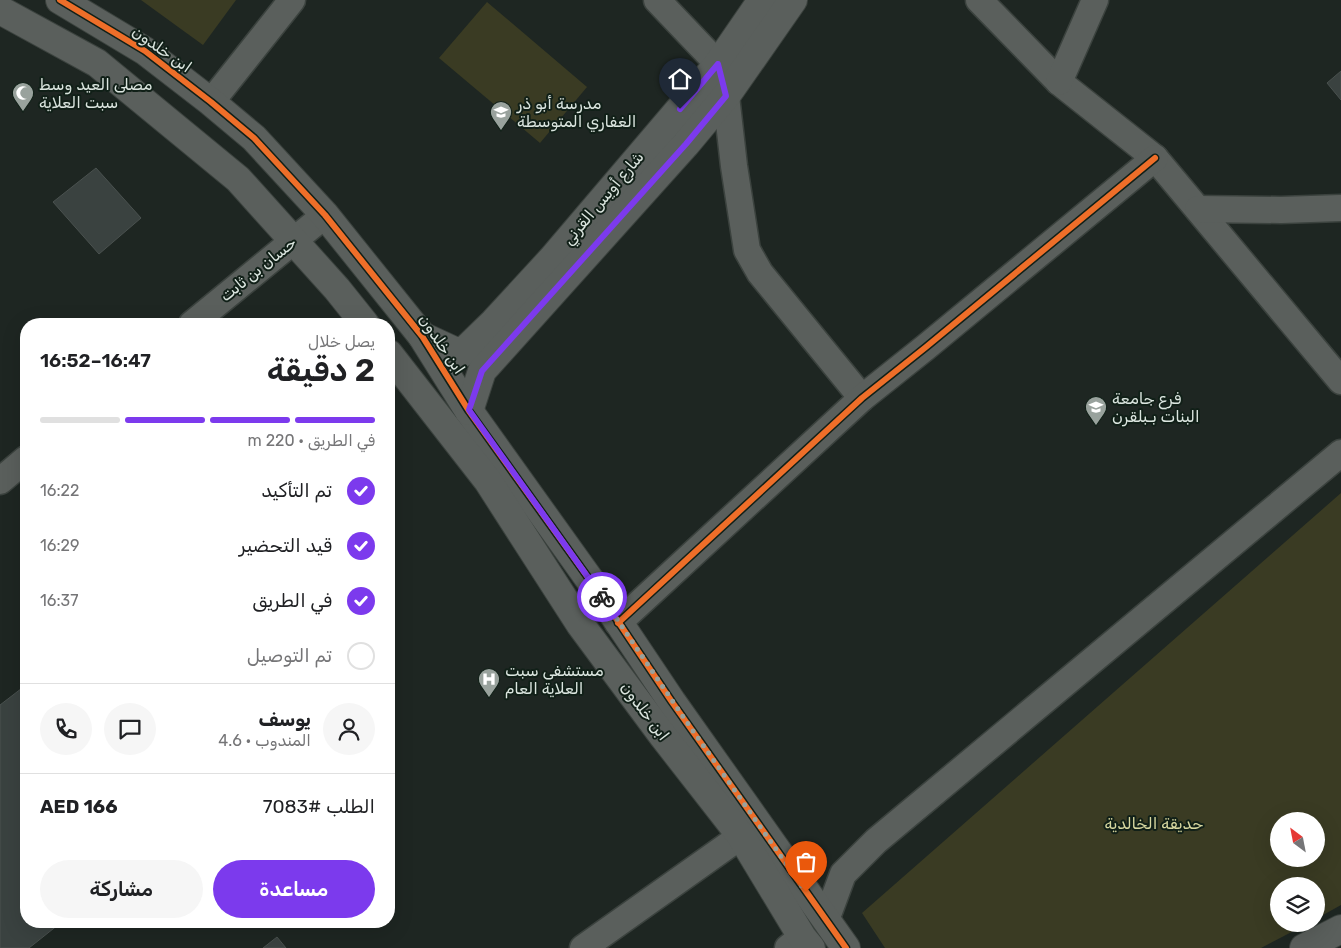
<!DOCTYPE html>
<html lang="ar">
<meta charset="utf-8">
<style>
:root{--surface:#fff;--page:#f6f6f6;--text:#202124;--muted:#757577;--line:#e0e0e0;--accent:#7c3aed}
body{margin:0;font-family:Rubik,"Noto Naskh Arabic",sans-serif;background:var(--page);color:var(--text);direction:rtl;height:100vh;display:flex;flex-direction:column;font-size:19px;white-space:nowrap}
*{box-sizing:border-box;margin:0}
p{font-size:16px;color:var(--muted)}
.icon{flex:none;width:28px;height:28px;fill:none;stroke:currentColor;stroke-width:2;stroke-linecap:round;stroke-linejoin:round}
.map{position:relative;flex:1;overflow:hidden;direction:ltr}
.details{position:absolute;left:20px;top:318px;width:375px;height:610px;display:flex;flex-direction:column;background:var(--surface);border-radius:20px;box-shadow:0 5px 20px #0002;direction:rtl}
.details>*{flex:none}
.needle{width:32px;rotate:328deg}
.tools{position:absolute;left:1270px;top:812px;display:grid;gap:10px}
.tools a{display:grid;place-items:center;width:55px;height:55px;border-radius:50%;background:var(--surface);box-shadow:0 5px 20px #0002;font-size:25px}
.pin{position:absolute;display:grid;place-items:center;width:42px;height:42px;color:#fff;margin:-51px -21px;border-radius:50% 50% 50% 0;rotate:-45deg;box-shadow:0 0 5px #0007}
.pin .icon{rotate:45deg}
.courier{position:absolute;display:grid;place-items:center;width:50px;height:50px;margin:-25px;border:4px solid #7c3aed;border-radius:50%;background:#fff;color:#222;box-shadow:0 1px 6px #0007}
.headline em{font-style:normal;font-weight:600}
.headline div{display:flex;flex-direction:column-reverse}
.headline{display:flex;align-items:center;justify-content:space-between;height:85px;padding:0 20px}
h1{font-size:32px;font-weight:600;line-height:38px}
.bar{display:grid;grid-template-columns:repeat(4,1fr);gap:8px 5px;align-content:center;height:60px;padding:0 20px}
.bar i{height:6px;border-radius:4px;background:var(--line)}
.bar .on{background:var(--accent)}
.bar p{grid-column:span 4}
.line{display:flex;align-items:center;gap:12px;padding:0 20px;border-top:1px solid var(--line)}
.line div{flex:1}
.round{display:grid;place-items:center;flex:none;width:52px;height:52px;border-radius:26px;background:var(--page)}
ol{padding:0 20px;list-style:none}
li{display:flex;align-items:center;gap:15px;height:55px}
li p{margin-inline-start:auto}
li .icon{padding:5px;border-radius:50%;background:var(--accent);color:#fff;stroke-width:4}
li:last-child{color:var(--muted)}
li i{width:28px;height:28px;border:2px solid var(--line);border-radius:50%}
.cta{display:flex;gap:10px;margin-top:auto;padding:10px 20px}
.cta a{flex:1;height:58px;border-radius:30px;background:var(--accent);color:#fff;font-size:20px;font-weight:600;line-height:58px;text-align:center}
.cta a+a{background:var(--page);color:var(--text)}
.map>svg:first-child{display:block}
.green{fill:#3a3b23;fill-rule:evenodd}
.building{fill:#3a4240;stroke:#4a514f}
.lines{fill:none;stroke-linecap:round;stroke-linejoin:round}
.minor-casing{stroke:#3b423e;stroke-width:29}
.tertiary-casing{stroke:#3b423e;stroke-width:30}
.minor{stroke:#5a5f5c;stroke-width:26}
.tertiary{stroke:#5a5f5c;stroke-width:28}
.cycleway-casing{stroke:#112018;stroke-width:9}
.cycleway{stroke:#ee6e29;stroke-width:6}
.done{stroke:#99a29d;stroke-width:5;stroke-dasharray:0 9}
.route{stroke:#7c3aed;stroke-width:6}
.labels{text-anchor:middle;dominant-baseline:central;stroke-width:4;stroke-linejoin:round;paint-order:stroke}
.street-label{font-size:16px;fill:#dbe5df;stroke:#112018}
.poi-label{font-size:16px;fill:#dbe5df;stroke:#112018;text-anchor:start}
.park-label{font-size:16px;fill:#d8d8a0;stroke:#112018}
</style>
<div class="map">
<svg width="1341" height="948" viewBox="0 0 1341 948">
<rect width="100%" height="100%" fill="#1e2622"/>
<g class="green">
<polygon points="141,0 236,0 203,45"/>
<polygon points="487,2 587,87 540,143 439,58"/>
<path d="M1341,493V905L1316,919V886H1279V924H1307L1261,948H885L862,913ZM1316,821V859H1279V821Z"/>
</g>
<g class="building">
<polygon points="1341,71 1341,100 1327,83"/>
<polygon points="96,168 141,218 99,254 53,202"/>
<polygon points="26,685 26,921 63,921 29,948 0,948 0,705"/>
<polygon points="277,937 286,948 263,948"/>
</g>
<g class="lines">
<g class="minor-casing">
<g id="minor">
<polyline points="657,0 718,64 726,96 734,166 747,250 760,273 862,398"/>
<polyline points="979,0 1059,82 1155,158 1341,381"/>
<polyline points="1059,82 1095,0"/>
<polyline points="211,102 292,0"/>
<polyline points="1198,209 1281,210 1341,208"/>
<polyline points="192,324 325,215"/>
<polyline points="0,481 26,459"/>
<polyline points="618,623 862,398 926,347 1155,158"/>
<polyline points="826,920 843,874 876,841 1341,453"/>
<polyline points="583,948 741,836"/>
<polyline points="788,948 802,937"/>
</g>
</g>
<g class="tertiary-casing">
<g id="tertiary">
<polyline points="60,0 145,51 211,102 254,138 325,215 422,336 469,411 597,590 672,702 846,948"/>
<polyline points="0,10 97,63 238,179 337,289 365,324"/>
<polyline points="422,336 461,354 494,322 552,259 718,64 762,0"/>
<polyline points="389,354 488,481 580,624 663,736 741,836 802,937 811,948"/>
<polyline points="469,411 482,371 686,144 726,96 793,0"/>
<polyline points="1304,948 1341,929"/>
</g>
</g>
<use href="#minor" class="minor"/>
<use href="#tertiary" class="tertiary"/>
<g class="cycleway-casing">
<g id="cycleway">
<polyline points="60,0 145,51 211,102 254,138 325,215 422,336 469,411 597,590 672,702 846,948"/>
<polyline points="618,623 862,398 926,347 1155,158"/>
</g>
</g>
<use href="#cycleway" class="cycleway"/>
</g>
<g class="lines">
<polyline class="done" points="602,597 684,718 806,892"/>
<polyline class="route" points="602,597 469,410 482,371 686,144 726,96 718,64 680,109"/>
</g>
<defs>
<g id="mosque-pin" transform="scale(1.125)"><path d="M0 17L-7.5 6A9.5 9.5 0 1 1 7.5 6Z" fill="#99a29d" stroke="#112018"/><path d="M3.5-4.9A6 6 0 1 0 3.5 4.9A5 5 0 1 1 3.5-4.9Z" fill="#fff"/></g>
<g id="school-pin" transform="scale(1.125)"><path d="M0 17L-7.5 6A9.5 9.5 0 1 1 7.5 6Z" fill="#99a29d" stroke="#112018"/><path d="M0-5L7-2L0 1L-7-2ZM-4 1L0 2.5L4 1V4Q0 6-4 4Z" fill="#fff"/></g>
<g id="university-pin" transform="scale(1.125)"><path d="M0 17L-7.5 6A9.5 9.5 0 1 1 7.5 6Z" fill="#99a29d" stroke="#112018"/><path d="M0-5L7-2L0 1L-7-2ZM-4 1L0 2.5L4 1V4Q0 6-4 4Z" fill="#fff"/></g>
<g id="hospital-pin" transform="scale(1.125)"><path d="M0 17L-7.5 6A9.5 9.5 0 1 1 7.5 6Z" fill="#99a29d" stroke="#112018"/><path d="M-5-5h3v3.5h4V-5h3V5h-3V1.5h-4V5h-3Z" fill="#fff"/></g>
</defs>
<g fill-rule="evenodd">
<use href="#mosque-pin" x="23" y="93"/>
<use href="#school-pin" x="501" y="112"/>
<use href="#university-pin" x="1096" y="407"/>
<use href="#hospital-pin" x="489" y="679"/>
</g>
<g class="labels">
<g class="street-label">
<text transform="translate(162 49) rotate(35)">ابن خلدون</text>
<text transform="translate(603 198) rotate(-50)">شارع أويس القرني</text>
<text transform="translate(258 269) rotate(-39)">حسان بن ثابت</text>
<text transform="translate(442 344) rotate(56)">ابن خلدون</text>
<text transform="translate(645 711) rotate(53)">ابن خلدون</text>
</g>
<g class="poi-label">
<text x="39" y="84">مصلى العيد وسط<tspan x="39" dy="18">سبت العلاية</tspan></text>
<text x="517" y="103">مدرسة أبو ذر<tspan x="517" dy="18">الغفاري المتوسطة</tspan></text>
<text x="1112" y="398">فرع جامعة<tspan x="1112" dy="18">البنات بـبلقرن</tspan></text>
<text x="505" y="670">مستشفى سبت<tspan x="505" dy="18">العلاية العام</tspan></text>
</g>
<g class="park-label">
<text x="1154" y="823">حديقة الخالدية</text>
</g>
</g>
</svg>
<div class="tools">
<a><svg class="needle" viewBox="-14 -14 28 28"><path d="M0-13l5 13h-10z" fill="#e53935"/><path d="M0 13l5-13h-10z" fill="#757577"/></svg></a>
<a><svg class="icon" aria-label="layers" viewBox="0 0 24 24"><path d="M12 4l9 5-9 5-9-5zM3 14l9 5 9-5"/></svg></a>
</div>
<div class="pin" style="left:806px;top:892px;background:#ea580c"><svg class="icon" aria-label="bag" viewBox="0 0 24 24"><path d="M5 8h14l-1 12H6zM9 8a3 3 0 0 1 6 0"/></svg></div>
<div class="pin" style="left:680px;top:109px;background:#1f2937"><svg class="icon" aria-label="home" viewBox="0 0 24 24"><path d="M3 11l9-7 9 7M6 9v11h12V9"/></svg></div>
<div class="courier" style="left:602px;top:597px"><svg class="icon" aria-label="bike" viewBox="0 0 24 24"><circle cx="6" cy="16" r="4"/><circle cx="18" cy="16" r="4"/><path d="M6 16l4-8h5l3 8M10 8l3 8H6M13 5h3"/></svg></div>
<section class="details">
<div class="headline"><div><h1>2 دقيقة</h1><p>يصل خلال</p></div><em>16:47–16:52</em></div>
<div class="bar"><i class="on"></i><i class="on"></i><i class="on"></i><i></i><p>في الطريق · 220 m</p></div>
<ol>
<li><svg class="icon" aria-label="check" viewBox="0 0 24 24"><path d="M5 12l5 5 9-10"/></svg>تم التأكيد<p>16:22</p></li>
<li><svg class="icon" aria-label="check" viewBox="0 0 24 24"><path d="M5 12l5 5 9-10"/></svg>قيد التحضير<p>16:29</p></li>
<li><svg class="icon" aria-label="check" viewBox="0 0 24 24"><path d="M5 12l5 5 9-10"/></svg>في الطريق<p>16:37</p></li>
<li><i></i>تم التوصيل</li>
</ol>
<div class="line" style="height:90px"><a class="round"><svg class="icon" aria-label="person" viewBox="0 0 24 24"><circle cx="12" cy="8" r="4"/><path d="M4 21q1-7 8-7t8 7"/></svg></a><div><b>يوسف</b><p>المندوب · 4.6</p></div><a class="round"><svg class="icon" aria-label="chat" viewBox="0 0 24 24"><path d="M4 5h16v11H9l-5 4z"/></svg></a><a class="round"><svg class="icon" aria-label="phone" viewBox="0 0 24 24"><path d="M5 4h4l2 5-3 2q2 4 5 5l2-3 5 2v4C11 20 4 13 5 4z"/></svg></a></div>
<div class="line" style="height:65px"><div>الطلب #7083</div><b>AED 166</b></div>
<div class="cta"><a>مساعدة</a><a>مشاركة</a></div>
</section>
</div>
